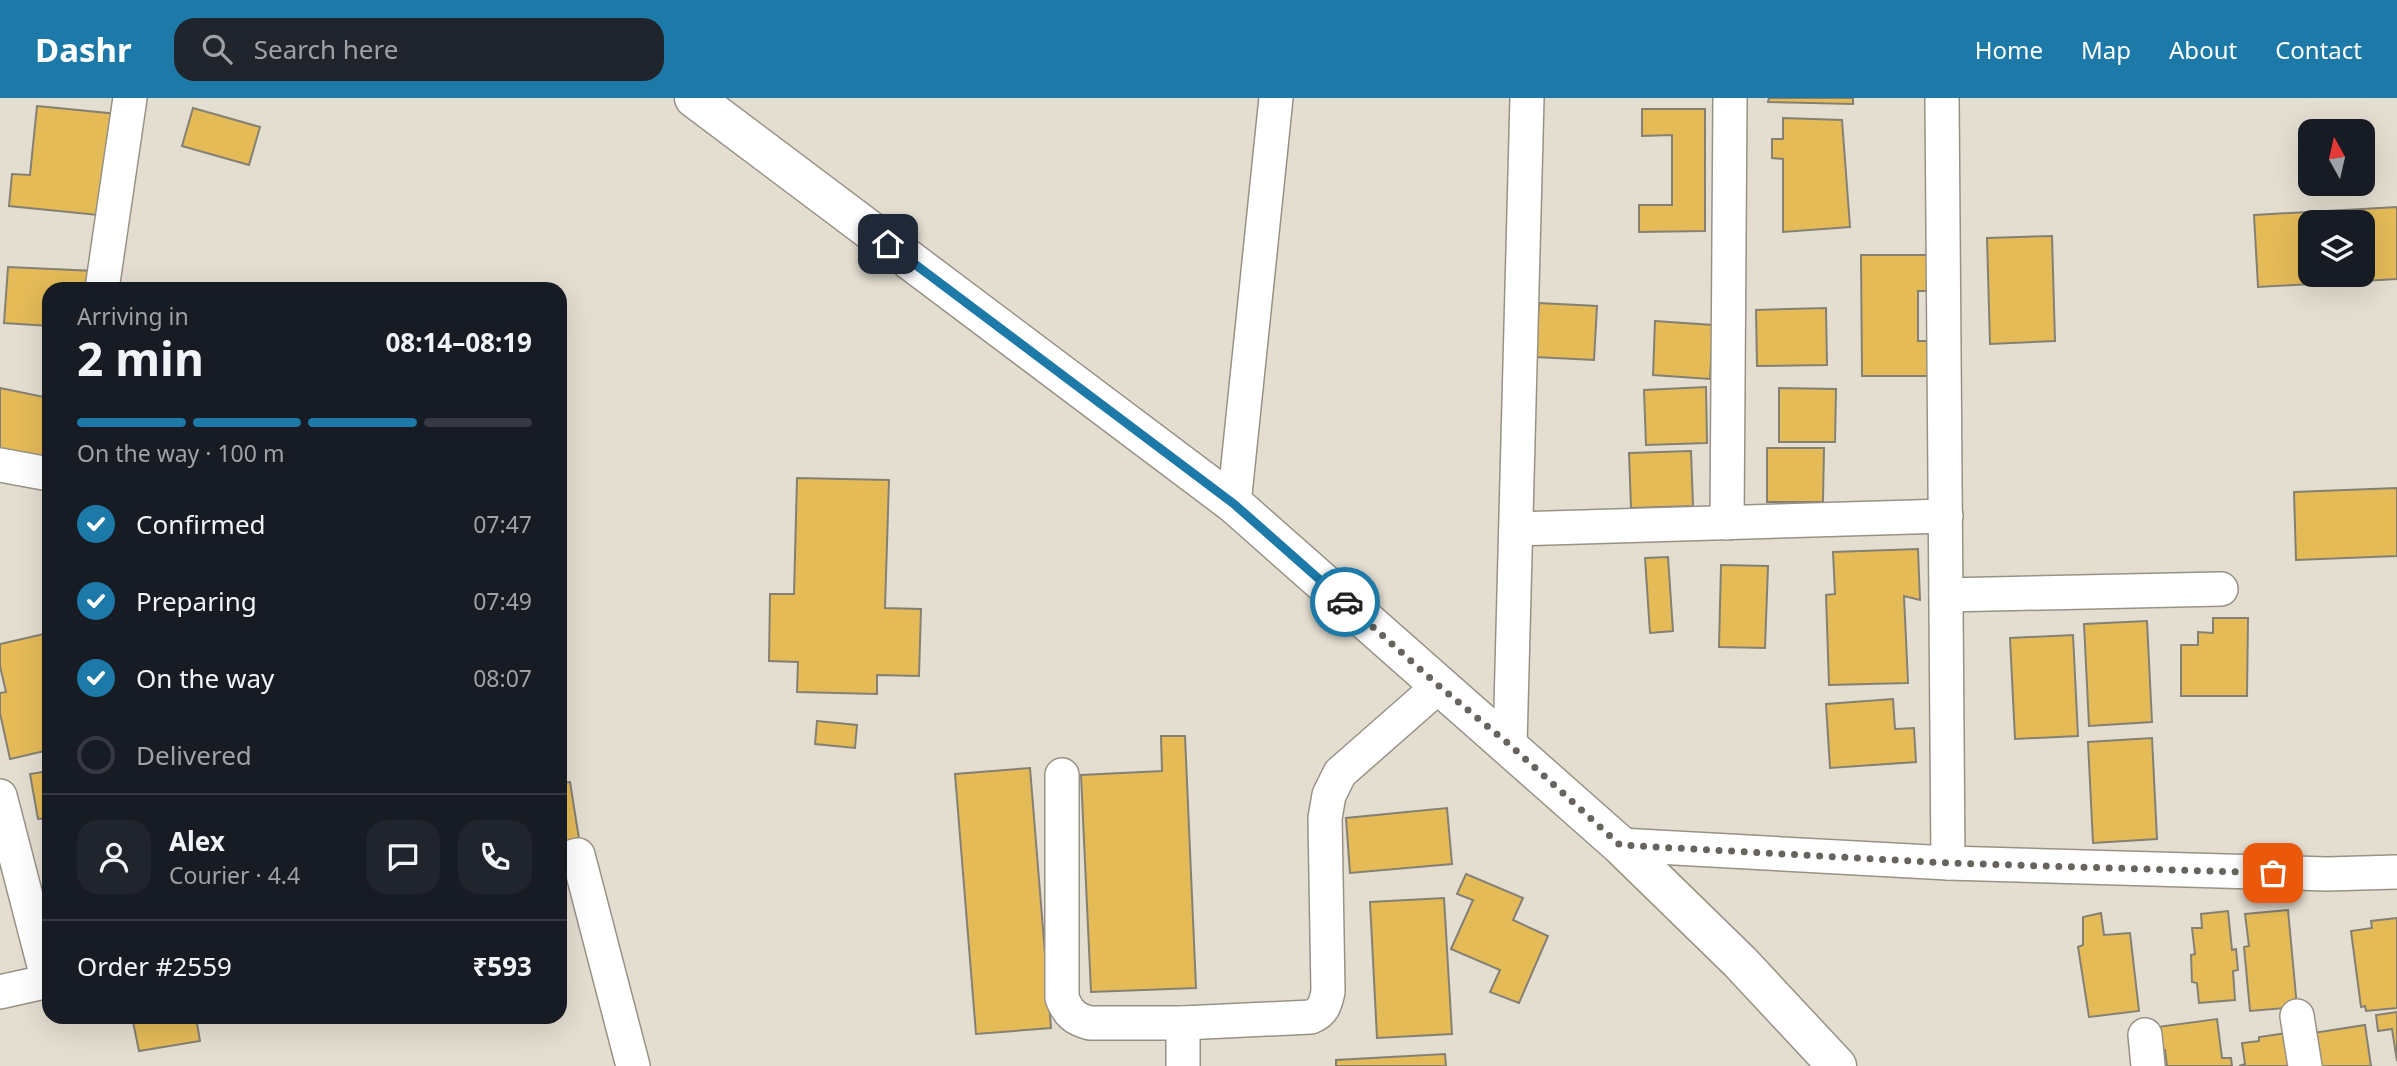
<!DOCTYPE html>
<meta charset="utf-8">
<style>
:root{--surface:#171b24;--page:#20242c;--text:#f1f3f6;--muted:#9ea1a6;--line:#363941;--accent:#1d79a7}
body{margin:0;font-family:"Noto Sans",sans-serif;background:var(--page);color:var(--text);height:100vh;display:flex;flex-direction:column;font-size:26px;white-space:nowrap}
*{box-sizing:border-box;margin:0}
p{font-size:23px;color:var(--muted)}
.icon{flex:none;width:38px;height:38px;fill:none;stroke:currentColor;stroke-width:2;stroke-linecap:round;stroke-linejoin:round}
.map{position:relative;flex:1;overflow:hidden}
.side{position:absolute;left:42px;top:184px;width:525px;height:742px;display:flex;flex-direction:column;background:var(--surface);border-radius:21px;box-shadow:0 7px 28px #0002}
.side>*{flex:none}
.needle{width:46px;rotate:352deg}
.fabs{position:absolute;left:2298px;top:21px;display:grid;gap:14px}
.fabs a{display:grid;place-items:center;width:77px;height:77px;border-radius:14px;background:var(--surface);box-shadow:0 7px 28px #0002;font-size:35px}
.pin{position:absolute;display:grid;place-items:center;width:60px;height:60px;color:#fff;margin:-30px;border-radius:14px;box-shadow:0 4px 10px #0006}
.courier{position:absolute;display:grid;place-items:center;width:70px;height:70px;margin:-35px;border:5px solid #1d79a7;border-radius:50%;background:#fff;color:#222;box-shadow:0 2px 9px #0007}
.summary em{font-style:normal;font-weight:700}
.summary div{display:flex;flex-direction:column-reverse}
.summary{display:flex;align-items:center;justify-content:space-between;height:119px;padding:0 35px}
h1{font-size:46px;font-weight:700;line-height:52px}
.bar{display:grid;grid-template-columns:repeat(4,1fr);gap:10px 7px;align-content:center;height:84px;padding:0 35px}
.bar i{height:9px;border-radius:5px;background:var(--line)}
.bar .selected{background:var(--accent)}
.bar p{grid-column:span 4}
.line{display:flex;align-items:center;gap:18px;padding:0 35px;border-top:2px solid var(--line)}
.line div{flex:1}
.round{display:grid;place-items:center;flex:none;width:74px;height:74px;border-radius:21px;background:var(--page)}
ol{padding:0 35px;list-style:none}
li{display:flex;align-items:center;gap:21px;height:77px}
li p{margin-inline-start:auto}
li .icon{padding:7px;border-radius:50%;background:var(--accent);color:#fff;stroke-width:4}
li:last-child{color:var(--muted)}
li i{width:38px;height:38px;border:4px solid var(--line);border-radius:50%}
header{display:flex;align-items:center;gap:42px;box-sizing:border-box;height:98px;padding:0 35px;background:var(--accent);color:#fff}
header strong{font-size:33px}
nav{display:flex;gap:38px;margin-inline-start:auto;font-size:24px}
.search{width:490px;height:63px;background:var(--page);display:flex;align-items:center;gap:18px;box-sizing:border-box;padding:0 24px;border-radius:21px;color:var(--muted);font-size:26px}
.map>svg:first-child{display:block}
.building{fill:#e5bb58;stroke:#858074;stroke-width:2;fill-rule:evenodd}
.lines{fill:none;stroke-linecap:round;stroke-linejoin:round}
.street-casing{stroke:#989286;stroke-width:36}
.secondary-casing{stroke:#989286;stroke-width:41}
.street{stroke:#fff;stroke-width:33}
.secondary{stroke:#fff;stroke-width:38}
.done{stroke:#68645d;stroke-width:7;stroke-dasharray:0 12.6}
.route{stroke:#1d79a7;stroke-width:9}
</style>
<header>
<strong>Dashr</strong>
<div class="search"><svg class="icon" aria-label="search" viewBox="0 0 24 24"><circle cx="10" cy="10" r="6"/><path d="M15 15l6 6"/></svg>Search here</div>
<nav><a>Home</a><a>Map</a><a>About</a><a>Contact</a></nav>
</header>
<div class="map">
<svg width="2397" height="968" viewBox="0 0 2397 968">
<rect width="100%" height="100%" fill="#e4ded1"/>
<g class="building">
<polygon points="1769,0 1853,0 1853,6 1768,4"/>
<polygon points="37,8 118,16 108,118 9,108 12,76 30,77"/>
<polygon points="193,10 260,29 249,67 182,48"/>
<polygon points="1642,11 1705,11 1705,133 1639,134 1639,107 1672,107 1672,37 1642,38"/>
<polygon points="1783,20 1842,22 1850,129 1783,134 1783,61 1772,60 1772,41 1783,41"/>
<path d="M2397,109V181L2258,189L2254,117ZM2310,124H2362V177H2310Z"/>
<polygon points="2052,138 2055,243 1990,246 1987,140"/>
<polygon points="1861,157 1939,157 1938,193 1918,193 1918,243 1937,243 1937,278 1862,278"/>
<polygon points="8,169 95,173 94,191 49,191 49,228 4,225"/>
<polygon points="1539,205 1597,208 1594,262 1535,259"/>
<polygon points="1826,210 1827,267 1757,268 1756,212"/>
<polygon points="1655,223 1713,227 1710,281 1653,277"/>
<polygon points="1706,289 1707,345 1646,347 1644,292"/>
<polygon points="0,290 49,300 49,371 0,361"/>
<polygon points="1779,290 1836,291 1835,344 1779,344"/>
<polygon points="1767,350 1824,350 1823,404 1767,404"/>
<polygon points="1691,353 1693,408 1631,410 1629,355"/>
<polygon points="797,380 889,382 885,510 921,511 919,578 877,577 877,596 797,594 798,564 769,563 770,496 794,496"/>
<polygon points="2397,390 2397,458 2296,462 2294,394"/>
<polygon points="1918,451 1920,502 1904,498 1908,585 1829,587 1826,497 1835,496 1833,454"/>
<polygon points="1668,459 1673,533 1650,535 1645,460"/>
<polygon points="1721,467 1768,468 1765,550 1719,549"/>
<polygon points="2213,520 2248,520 2247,598 2181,598 2181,547 2198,547 2198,534 2213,535"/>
<polygon points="2147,523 2152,624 2089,628 2084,526"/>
<polygon points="44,536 47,548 49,548 49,652 10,661 0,615 0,595 6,594 0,568 0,546"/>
<polygon points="2073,537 2078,638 2015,641 2010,540"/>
<polygon points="1893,601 1895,631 1914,630 1916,664 1830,670 1826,606"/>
<polygon points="817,623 857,627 855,650 815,646"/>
<polygon points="1161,638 1185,638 1196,890 1091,894 1081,677 1162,673"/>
<polygon points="2152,640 2157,741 2093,745 2088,644"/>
<polygon points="1030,670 1051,930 976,936 955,676"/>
<polygon points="49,673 49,720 38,721 30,676"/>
<polygon points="570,684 580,747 560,750 560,685"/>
<polygon points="1447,710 1452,766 1350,775 1346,720"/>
<polygon points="1466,776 1523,800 1513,822 1548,838 1519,905 1490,894 1500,872 1451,851 1473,802 1457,796"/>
<polygon points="1444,800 1452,936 1377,940 1370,804"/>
<polygon points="2288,812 2297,909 2250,913 2244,849 2249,848 2245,816"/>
<polygon points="2228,813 2232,852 2236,851 2238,872 2233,873 2235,902 2199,905 2197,885 2192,884 2191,857 2195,856 2192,830 2202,830 2201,816"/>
<polygon points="2101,815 2104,837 2130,835 2139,913 2089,919 2078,849 2083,847 2083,819"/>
<polygon points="2397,820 2397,910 2366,913 2365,908 2361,909 2351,833 2372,830 2371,823"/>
<polygon points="2397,914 2397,963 2392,931 2378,933 2376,917"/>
<polygon points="132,919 196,919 200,943 139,953"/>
<polygon points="2217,921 2222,960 2231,960 2232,968 2167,968 2165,952 2160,953 2157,929"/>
<polygon points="2365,927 2371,968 2318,968 2313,935"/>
<polygon points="2287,935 2291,968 2239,968 2245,966 2242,945 2259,943 2259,939"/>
<polygon points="1445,956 1446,968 1336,968 1336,962"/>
</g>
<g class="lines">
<g class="street-casing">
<g id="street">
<polyline points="1942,0 1948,765"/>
<polyline points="102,191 130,0"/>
<polyline points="0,367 49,376"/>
<polyline points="1234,406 1276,0"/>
<polyline points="1727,425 1730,0"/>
<polyline points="1516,431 1946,418"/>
<polyline points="1946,497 2221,491"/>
<polyline points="1510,647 1527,0"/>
<path d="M1062,677V900C1068,915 1074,921 1090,925H1183L1311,919C1323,914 1325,907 1328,894L1325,720L1329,697L1340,675L1439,588"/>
<polyline points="0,698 48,883"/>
<polyline points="1620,747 1948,765 2327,776 2397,774"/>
<polyline points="560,762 578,757 633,968"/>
<polyline points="0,894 49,883"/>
<polyline points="2297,918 2305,968"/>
<polyline points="1183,925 1183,968"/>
<polyline points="2145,937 2148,968"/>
</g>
</g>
<g class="secondary-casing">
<polyline id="secondary" points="694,0 1234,406 1620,747 1740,864 1837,968"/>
</g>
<use href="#street" class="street"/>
<use href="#secondary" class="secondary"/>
</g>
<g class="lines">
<polyline class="done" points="1345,504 1439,588 1510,647 1620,747 1948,765 2273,775"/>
<polyline class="route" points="888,146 1234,406 1345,504"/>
</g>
</svg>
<div class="fabs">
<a><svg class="needle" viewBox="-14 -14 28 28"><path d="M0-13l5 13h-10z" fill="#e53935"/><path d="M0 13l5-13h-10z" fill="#9ea1a6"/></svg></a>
<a><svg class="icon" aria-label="layers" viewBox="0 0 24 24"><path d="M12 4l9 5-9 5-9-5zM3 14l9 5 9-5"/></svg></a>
</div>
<div class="pin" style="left:2273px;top:775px;background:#ea580c"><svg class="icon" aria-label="bag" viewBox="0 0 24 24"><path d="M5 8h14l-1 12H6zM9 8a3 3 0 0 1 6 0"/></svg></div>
<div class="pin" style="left:888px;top:146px;background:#1f2937"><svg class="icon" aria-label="home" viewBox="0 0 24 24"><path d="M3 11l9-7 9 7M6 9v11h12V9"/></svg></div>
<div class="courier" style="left:1345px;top:504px"><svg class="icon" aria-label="car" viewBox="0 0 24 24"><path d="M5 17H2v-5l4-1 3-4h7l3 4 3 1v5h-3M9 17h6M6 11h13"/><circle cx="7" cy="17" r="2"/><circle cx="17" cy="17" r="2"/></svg></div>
<section class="side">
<div class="summary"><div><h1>2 min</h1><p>Arriving in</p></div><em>08:14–08:19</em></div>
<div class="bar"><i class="selected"></i><i class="selected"></i><i class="selected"></i><i></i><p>On the way · 100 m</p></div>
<ol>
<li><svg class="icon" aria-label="check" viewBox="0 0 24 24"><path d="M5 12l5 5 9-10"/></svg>Confirmed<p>07:47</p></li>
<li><svg class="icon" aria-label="check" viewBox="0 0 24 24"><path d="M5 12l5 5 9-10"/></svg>Preparing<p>07:49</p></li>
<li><svg class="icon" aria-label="check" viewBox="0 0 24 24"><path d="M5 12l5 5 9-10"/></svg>On the way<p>08:07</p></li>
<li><i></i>Delivered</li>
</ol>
<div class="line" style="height:126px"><a class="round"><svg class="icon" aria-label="person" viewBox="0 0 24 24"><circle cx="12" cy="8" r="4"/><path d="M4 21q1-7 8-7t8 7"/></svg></a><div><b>Alex</b><p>Courier · 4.4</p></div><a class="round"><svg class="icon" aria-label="chat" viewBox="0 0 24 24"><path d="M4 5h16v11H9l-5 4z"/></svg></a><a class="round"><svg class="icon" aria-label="phone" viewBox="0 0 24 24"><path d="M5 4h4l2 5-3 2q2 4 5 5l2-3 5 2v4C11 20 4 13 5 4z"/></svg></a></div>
<div class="line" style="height:91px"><div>Order #2559</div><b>₹593</b></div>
</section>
</div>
